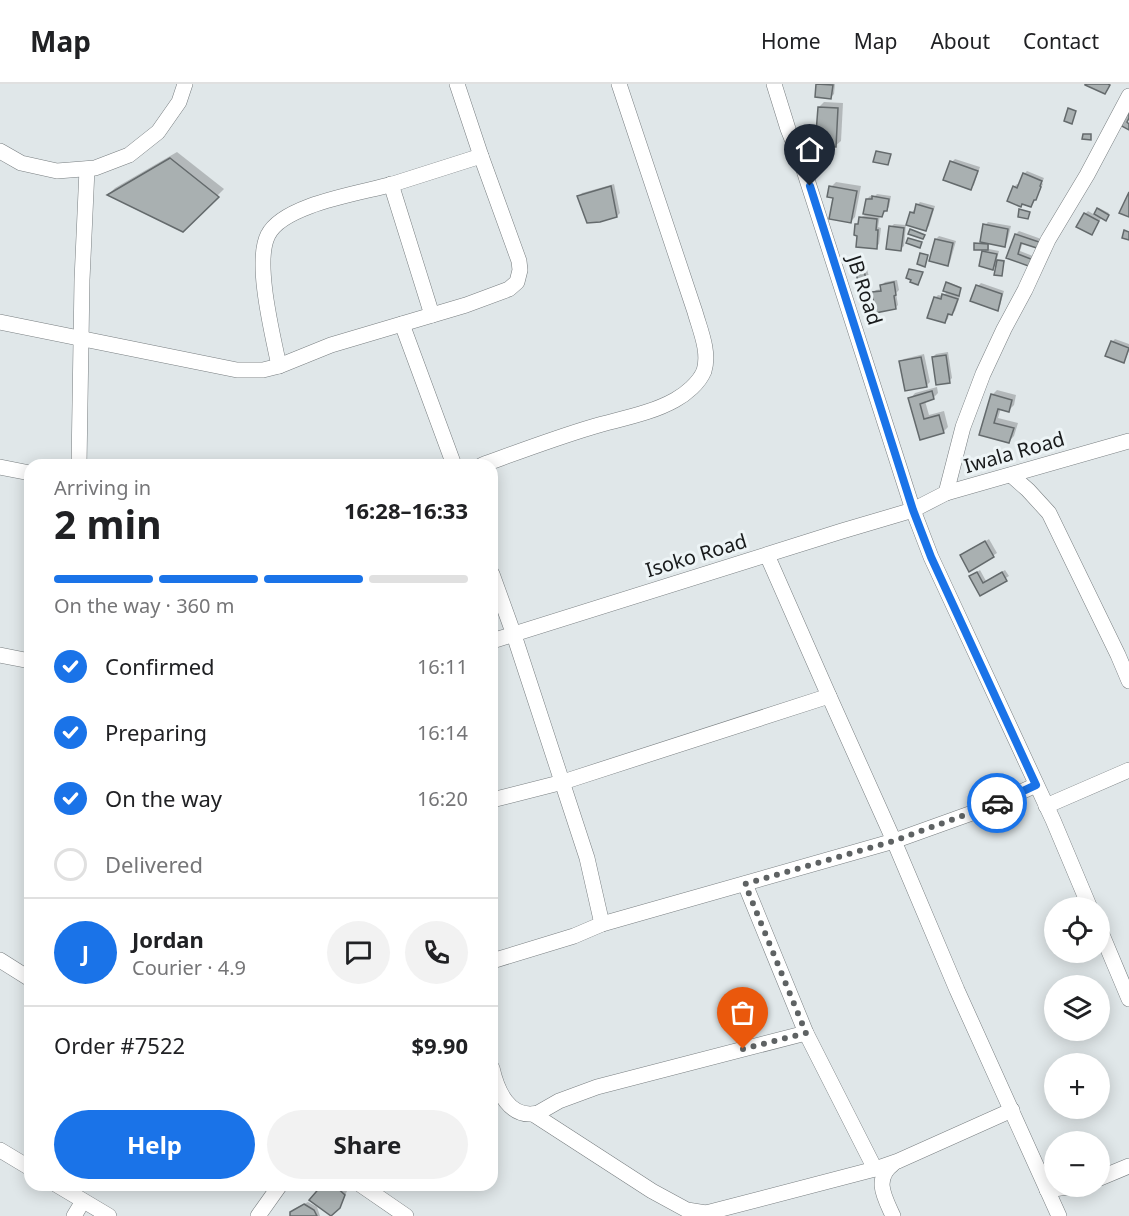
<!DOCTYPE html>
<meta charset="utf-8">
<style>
:root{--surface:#fff;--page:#f2f2f2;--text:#202124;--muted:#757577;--line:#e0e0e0;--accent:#1a73e8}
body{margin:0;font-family:"Noto Sans",sans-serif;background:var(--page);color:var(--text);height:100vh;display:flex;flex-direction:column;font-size:22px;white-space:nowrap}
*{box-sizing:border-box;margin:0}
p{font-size:20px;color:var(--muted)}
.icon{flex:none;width:33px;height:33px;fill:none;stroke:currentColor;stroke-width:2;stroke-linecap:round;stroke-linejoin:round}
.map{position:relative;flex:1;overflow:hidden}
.sheet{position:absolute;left:24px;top:375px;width:474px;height:732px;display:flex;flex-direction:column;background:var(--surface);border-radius:18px;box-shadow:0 3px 15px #0003}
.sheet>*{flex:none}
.fabs{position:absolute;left:1044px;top:813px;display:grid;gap:12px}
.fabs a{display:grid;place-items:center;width:66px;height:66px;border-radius:50%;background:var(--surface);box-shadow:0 3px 15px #0003;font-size:30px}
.pin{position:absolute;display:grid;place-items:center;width:51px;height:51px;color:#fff;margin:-62px -26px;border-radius:50% 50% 50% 0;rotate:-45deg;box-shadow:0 0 6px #0007}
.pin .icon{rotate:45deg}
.courier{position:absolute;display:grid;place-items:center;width:60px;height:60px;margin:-30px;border:4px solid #1a73e8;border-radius:50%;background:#fff;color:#222;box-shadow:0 2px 8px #0007}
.summary em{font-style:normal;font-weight:700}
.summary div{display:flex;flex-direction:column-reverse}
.summary{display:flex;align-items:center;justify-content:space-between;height:102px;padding:0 30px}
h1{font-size:39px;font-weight:700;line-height:45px}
.bar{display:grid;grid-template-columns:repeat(4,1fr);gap:9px 6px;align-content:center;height:72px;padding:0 30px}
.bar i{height:8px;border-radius:4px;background:var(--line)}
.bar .on{background:var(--accent)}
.bar p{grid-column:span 4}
.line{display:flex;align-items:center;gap:15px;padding:0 30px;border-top:2px solid var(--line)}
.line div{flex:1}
.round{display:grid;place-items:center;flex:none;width:63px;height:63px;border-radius:32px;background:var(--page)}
ol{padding:0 30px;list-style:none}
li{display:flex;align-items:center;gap:18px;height:66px}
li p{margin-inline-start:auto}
li .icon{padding:6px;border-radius:50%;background:var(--accent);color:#fff;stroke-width:4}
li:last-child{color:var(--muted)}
li i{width:33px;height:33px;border:3px solid var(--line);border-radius:50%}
.button{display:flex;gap:12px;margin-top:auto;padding:12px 30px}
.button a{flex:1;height:69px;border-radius:36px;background:var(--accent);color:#fff;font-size:24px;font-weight:700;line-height:69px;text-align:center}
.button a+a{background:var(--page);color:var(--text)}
header{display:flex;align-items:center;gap:36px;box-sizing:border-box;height:84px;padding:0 30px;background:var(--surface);border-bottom:2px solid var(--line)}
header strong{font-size:28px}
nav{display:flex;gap:33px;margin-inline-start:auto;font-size:21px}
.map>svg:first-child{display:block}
.shadow{fill:#0003}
.building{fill:#a9b0b1;stroke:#646a6c;stroke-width:1.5}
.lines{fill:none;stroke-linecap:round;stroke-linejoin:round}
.minor-casing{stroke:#787e80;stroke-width:16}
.minor{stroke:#fff;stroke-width:15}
.done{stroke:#5e6263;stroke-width:6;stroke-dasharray:0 10.8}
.route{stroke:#1a73e8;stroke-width:8}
.labels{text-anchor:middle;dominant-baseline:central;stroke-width:6;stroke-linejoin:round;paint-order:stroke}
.street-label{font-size:20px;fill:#181a1b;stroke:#edf4f6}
</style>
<header>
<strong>Map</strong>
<nav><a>Home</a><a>Map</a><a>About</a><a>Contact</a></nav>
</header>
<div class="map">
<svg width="1129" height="1132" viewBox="0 0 1129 1132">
<rect width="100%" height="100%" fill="#e0e7e9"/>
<g class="shadow">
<polygon points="818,0 835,0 834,10 830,14 816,12"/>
<polygon points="824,18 843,19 841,57 835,62 819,23"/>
<polygon points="177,68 224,105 183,146 109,110 115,104"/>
<polygon points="955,75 980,83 974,101 971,104 952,78"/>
<polygon points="1027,87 1044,94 1042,99 1043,100 1034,118 1031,122 1014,103 1017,100 1020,101 1024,90"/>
<polygon points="836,98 861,102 855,133 850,138 834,113 831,103"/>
<polygon points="614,100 620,129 617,132 579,112 582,109"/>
<polygon points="877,110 891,112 889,123 882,131 880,131 878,143 881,144 879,160 876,163 857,141 860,138 860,134 865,131 867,115 870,112 874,113"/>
<polygon points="920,118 935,122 929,142 926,145 911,129 914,126 916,126 917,121"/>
<polygon points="1099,124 1109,129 1107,134 1102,133 1091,150 1085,130 1088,127 1095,131"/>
<polygon points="988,138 1011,142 1007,158 1004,161 989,158 989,165 999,167 997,175 1005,176 1001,190 998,179 993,184 984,167 987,165 976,159 981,159 985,141"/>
<polygon points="894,140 906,141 904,162 900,165 891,143"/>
<polygon points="1019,147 1044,156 1042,160 1023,158 1020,167 1038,174 1036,179 1008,174 1016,150"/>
<polygon points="939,152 956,157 950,178 947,181 936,155"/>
<polygon points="865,178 871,200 868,203 856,183 859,180"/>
<polygon points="897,196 899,206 896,209 898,221 895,224 873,209 876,206 882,205 882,201 885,198"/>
<polygon points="948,198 961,203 957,211 960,212 955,227 952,230 949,229 948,235 944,238 935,214 938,211 943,212 948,207"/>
<polygon points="981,199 1004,207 1000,222 997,225 978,202"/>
<polygon points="1115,255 1129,260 1129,267 1126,274 1123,277 1112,258"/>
<polygon points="948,268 952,294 949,297 933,273 936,270"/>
<polygon points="924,270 930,298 927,301 907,305 900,278 904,275"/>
<polygon points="937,303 938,309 933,314 925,317 929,331 944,327 948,343 943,348 921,354 910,315 915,309"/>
<polygon points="997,306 1016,311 1014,321 1009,326 1001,324 998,334 1018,339 1014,352 1009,357 981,350 992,311"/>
<polygon points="989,455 997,469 970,486 965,469"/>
<polygon points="980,486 986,497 1005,486 1009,492 980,510 971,492"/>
<polygon points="324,1101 340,1101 347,1107 342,1119 331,1130"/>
<polygon points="308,1118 317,1123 320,1132 291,1132 291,1128 294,1125"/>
</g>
<g class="building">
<polygon points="816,0 833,1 831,15 815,13"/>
<polygon points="1085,0 1108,0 1110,1 1105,10 1085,1"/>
<polygon points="818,23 838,24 836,63 815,62"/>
<polygon points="1068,24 1076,27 1072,40 1064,37"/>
<polygon points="1125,28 1129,30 1129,34 1127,38 1129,40 1129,46 1118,40"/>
<polygon points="1083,50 1091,50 1091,56 1082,55"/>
<polygon points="876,67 891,70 888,81 873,78"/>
<polygon points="170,74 219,113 183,148 107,111"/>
<polygon points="950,77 978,87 971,106 943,96"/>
<polygon points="1023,89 1042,97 1040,102 1041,103 1036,116 1034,116 1031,123 1022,120 1021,123 1007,117 1013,102 1017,104"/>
<polygon points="611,102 617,133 600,138 587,139 577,112"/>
<polygon points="829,102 857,107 851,139 829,135 833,114 827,113"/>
<polygon points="1129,108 1129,133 1119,129"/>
<polygon points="872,112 889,115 887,127 884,127 882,133 863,130 866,115 872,115"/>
<polygon points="916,120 933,125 926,147 906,141 910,128 914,129"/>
<polygon points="1097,124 1109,131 1106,137 1094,130"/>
<polygon points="1019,125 1030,128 1028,135 1018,133"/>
<polygon points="1084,129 1099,137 1092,151 1076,143"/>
<polygon points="859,133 877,135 876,146 878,146 877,165 856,163 857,152 854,151 855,140 858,140"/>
<polygon points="983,140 1008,145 1005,163 980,158"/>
<polygon points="889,142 904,144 901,167 886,165"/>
<polygon points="910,145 925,151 923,155 908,150"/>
<polygon points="1124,146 1129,148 1129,156 1122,154"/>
<polygon points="1015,150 1042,159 1040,165 1021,159 1018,170 1036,177 1034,184 1006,174"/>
<polygon points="908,154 922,158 920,164 906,159"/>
<polygon points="935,155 953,159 948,182 929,177"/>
<polygon points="974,159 988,160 988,166 974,166"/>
<polygon points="982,167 997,170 993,186 979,182"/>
<polygon points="920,169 928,171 925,183 917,180"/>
<polygon points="997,176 1004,177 1002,192 994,191"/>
<polygon points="862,181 869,204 861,207 854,183"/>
<polygon points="909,185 923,188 918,201 910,198 911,196 906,194"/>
<polygon points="894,198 896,211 894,212 896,225 875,229 872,208 881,207 880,201"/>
<polygon points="946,198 961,204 959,212 943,207"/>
<polygon points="976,201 1002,210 998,227 970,217"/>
<polygon points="942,210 958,215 952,231 948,230 945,239 927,234 934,213 941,215"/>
<polygon points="1111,257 1129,264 1124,279 1105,272"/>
<polygon points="946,271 950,299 936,301 932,273"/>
<polygon points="921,273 927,303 905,307 899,277"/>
<polygon points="932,307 934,315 920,320 924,335 939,331 944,349 920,356 908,314"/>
<polygon points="991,310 1012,316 1009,328 998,325 994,339 1014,344 1009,359 979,351"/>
<polygon points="985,457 994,473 969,488 960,471"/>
<polygon points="977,488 983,499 1002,488 1007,497 980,512 969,492"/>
<polygon points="322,1101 334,1101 345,1111 340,1124 331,1132 309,1116"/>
<polygon points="304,1120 314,1126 317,1132 290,1132 290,1128"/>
</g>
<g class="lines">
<g class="minor-casing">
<g id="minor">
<polyline points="774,0 788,45 802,80 913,426 931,473 1053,736 1090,824"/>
<polyline points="0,67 21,79 57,87 95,84 129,71 158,48 179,18 185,0"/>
<polyline points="391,100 432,231"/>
<polyline points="0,238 237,286 263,286 279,282 331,261 466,221 509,205 517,198 520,186 519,177 481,72 457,0"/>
<polyline points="402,240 454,381"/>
<path d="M279,282C273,252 254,178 268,151C283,120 362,109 393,100C422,91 452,81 481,72"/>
<polyline points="79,381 82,196 87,85"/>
<path d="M482,381C518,368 555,354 592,343C619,335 650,330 675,316C686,310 699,299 704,287C710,268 700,246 695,228L619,0"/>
<polyline points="0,383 30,389"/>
<polyline points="1011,391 1028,406 1049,429 1118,571 1129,597"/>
<polyline points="946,409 963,343 983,290 1004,245 1025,206 1048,156 1087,91 1129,12"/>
<polyline points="767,471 829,612 894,757 957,906 1059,1132"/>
<polyline points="492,490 514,551 587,774 602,840"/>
<polyline points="492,557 842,447 913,426 946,409 1129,357"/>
<polyline points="0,571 30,577"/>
<polyline points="492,716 563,698 829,612"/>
<polyline points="1046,722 1129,686"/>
<polyline points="745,800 806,949 875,1085"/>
<polyline points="1100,846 1129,915"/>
<polyline points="0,876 30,895"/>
<polyline points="492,877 574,852 602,840 894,757 986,724 1036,701"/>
<path d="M492,984C497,1006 509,1036 538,1029L559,1017L597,1003L806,949"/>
<polyline points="533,1030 652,1107 687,1126 706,1129 875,1085 898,1077 1012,1026"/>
<polyline points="0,1066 30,1084"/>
<path d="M893,1080C873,1095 885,1114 893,1132"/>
<polyline points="1100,1094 1129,1082"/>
<polyline points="57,1101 109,1132"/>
<polyline points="361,1101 406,1132"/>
<polyline points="1047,1106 1074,1102"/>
<polyline points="74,1132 83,1117"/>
<polyline points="258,1132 280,1101"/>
</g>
</g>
<use href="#minor" class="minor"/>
</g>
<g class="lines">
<polyline class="done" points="743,965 806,949 745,800 894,757 997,719"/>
<polyline class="route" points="810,102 913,426 931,473 1036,701 997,719"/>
</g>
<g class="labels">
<g class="street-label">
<text transform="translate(865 206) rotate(72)">JB Road</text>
<text transform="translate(1014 368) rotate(-16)">Iwala Road</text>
<text transform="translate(696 471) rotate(-17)">Isoko Road</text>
</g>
</g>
</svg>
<div class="fabs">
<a><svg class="icon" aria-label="locate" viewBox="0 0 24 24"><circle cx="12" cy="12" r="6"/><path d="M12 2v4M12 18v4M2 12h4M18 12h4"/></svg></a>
<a><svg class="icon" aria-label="layers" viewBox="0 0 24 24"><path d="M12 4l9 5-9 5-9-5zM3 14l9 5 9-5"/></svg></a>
<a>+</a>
<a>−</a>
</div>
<div class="pin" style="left:743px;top:965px;background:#ea580c"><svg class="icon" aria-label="bag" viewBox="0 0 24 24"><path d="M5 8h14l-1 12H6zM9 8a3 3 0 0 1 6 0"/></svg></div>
<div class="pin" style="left:810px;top:102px;background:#1f2937"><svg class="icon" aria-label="home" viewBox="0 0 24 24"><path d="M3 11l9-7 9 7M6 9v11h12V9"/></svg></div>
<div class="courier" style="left:997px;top:719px"><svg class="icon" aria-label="car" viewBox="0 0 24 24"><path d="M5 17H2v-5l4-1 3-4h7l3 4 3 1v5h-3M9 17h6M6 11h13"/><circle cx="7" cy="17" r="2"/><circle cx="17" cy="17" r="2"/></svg></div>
<section class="sheet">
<div class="summary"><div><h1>2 min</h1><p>Arriving in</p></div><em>16:28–16:33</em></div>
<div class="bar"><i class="on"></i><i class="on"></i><i class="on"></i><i></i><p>On the way · 360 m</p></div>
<ol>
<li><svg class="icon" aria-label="check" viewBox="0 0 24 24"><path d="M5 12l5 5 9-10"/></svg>Confirmed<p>16:11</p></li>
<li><svg class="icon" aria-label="check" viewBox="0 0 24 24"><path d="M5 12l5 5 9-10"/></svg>Preparing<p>16:14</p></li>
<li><svg class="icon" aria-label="check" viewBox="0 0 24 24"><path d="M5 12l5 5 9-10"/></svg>On the way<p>16:20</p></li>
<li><i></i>Delivered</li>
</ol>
<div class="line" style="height:108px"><b class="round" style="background:var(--accent);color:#fff">J</b><div><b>Jordan</b><p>Courier · 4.9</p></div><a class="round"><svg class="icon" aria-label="chat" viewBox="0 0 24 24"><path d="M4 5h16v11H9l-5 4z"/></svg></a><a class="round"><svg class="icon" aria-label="phone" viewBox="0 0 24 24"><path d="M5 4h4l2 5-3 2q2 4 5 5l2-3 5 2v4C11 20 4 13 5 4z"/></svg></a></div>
<div class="line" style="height:78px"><div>Order #7522</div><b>$9.90</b></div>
<div class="button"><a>Help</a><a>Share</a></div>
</section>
</div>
